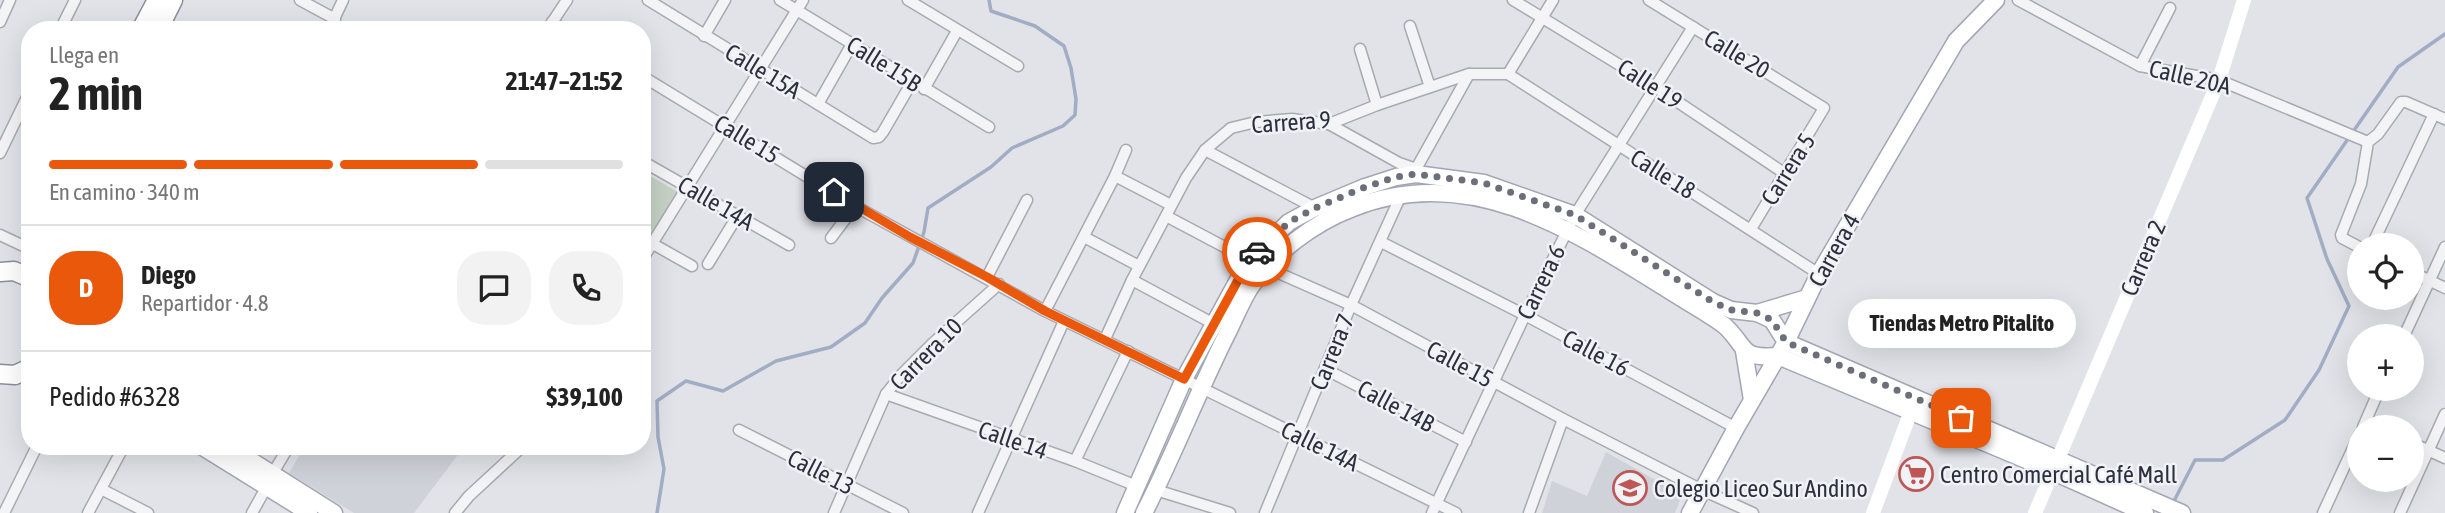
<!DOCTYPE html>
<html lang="es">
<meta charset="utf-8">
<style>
:root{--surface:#fff;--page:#f2f2f2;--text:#222;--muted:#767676;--line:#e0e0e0;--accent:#ea580c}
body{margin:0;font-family:"Asap Condensed",sans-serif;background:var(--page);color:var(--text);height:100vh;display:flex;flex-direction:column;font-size:26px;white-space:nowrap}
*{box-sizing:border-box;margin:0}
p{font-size:23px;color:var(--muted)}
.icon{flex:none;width:38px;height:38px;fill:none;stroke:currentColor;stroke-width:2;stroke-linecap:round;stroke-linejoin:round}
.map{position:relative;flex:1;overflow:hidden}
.drawer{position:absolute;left:21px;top:21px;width:630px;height:434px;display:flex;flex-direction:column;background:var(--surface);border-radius:28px;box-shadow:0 7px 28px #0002}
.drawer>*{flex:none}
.fabs{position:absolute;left:2347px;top:233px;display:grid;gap:14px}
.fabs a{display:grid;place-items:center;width:77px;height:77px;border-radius:50%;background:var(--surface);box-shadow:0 7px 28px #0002;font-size:35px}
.pin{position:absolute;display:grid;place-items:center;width:60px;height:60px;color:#fff;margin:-30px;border-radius:14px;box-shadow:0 4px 10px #0006}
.courier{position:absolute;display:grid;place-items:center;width:70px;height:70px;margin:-35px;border:5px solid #ea580c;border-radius:50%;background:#fff;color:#222;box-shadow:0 2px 9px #0007}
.bubble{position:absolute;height:49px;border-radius:24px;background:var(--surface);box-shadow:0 7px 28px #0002;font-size:23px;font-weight:700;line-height:49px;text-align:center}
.head em{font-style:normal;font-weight:700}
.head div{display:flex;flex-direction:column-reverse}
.head{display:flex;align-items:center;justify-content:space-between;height:119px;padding:0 28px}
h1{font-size:46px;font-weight:700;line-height:52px}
.bar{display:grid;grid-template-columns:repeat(4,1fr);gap:10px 7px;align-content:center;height:84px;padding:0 28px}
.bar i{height:9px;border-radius:5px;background:var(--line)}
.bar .on{background:var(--accent)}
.bar p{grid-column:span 4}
.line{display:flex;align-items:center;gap:18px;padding:0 28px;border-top:2px solid var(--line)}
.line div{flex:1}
.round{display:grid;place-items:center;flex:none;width:74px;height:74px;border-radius:28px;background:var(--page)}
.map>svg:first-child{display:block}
.built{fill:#d0d2da}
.green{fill:#c5d1c4}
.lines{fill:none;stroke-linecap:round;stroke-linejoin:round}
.stream{stroke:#a1adc4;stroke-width:3.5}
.street-casing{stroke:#a8aab2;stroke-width:13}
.primary-casing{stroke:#a2a6b3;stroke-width:19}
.highway-casing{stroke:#8b8f9d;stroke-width:21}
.street{stroke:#f4f4f7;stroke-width:10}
.secondary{stroke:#fff;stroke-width:14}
.primary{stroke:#fff;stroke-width:16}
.highway{stroke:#fff;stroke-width:18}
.done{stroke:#6c6f7a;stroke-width:7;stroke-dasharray:0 12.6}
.route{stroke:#ea580c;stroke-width:9}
.labels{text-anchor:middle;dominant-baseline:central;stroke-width:5;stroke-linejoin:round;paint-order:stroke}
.street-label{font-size:24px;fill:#2c303e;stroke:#f1f2f6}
.poi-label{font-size:24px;fill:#2c303e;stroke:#f1f2f6;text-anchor:start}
</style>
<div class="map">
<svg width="2445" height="513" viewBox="0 0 2445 513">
<rect width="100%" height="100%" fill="#e2e3e8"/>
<g class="built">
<polygon points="305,446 461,446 463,448 414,513 354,513 289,473"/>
<polygon points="1606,452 1682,495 1675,513 1542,513 1552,481 1587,496"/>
</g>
<polygon class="green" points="642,171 678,192 642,251"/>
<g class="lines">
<g class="stream">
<polyline points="2172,505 2195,460 2223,460 2285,420 2319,370 2349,306 2327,259 2307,198 2398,67 2445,34"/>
<polyline points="657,513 664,469 658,437 657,401 686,381 723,391 776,361 831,347 865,323 882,298 913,263 924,232 928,208 991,167 1012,148 1063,126 1075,115 1076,99 1071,68 1064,46 1035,26 991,11 989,0"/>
</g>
<g class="street-casing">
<g id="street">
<polyline points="300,0 335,19"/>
<polyline points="648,0 873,138 879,137 883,132 912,82"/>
<polyline points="780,0 989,127"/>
<polyline points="908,0 1018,66"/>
<polyline points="1513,0 1654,86 1784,173"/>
<polyline points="1649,0 1824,108 1751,229"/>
<polyline points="2018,0 2140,66 2219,80 2368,142"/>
<polyline points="0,22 10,0"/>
<polyline points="552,22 565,30"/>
<polyline points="1410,26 1430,87"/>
<polyline points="60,30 75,0"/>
<polyline points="329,30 343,0"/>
<polyline points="547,30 567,0"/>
<polyline points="704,36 725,0"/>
<polyline points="1360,49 1377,105"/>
<polyline points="2140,66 2170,8"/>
<polyline points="1508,74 1819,274"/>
<polyline points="1508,74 1553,0"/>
<polyline points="642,76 855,206 1045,311 1456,513"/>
<polyline points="924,89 957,31"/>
<polyline points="818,104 852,44"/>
<polyline points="1329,124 1399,163 1416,169"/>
<polyline points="1205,150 1315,208"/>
<polyline points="0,153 30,91"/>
<polyline points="642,161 789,245"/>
<polyline points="1416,174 1416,169 1469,74"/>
<polyline points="1115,176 1171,205"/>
<polyline points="1166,216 1249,260 1351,305 1563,419 1702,490 1753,513"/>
<polyline points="0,235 30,249"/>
<polyline points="1084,237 1139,266"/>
<polyline points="831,238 855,206"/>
<polyline points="1381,242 1525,315 1736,428"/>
<polyline points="653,244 692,266"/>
<polyline points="2372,245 2434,114"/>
<polyline points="2359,247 2342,238 2341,235 2361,184 2368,142 2378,134 2401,102 2406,102 2445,119"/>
<polyline points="642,260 803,0"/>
<polyline points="708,264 738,215"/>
<polyline points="2412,272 2445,288"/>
<polyline points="987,277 1027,200"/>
<polyline points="1132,280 1214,324"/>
<polyline points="1045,311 1115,176 1126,150"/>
<polyline points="2404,336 2445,247"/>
<polyline points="1105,339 1132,280 1186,178 1205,150 1231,128 1256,122 1292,119 1329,124 1377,105 1469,74 1508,74"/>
<polyline points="1325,369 1466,442"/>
<polyline points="886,394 1075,461 1139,487"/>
<polyline points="2363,427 2380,388"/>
<polyline points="739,430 903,513"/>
<polyline points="2412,443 2445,458"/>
<polyline points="1075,461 1128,351"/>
<polyline points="273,473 289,446"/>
<polyline points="101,489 148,513"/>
<polyline points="1156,490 1230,513"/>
<polyline points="4,513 37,446"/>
<polyline points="88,513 124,446"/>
<polyline points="252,513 267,486"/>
<polyline points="455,513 469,496 523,446"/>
<polyline points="834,513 886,394 901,375 933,343 999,284"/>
<polyline points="978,513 1064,321"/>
<polyline points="1265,513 1351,305 1402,193"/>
<polyline points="1432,513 1525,315 1575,215 1693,27"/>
<polyline points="1529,513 1563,419"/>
<polyline points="2323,513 2359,435"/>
<polyline points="2400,513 2445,414"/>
</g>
</g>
<g class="primary-casing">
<g id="primary">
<polyline points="1757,313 1807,298"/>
<polyline points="1786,342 2182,513"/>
<polyline points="1744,351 1752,400"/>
<polyline points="201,446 309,513"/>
<polyline points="228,446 334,513"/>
<polyline points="1125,513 1184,379 1249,260 1289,222 1315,208 1365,187 1396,177 1416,174 1484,183 1575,215 1713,302 1731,310 1757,313 1772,320 1786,342"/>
<path d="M1144,513C1173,456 1196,397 1224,340C1233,323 1240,304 1250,288C1274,253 1313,223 1353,208C1484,156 1598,249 1706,313C1712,317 1719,321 1725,326C1748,348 1739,359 1778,356L2036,464L2145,513"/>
<polyline points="1690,513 1736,428 1786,342 1819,274 1956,41 1996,0"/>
</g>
</g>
<g class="highway-casing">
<g id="highway">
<polyline points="141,30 157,0"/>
<polyline points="158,30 173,0"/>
<polyline points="0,272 14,271 30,278"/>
<polyline points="0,374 15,375 30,368"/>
</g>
</g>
<use href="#street" class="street"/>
<g class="secondary">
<polyline points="1873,513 1911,411"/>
<polyline points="2035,513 2219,80 2244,0"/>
</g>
<use href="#primary" class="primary"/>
<use href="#highway" class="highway"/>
</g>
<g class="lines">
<polyline class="done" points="1257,252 1289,222 1315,208 1365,187 1396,177 1416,174 1484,183 1575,215 1713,302 1731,310 1757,313 1772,320 1786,342 1961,418"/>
<polyline class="route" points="834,192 910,237 987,277 1045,311 1184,379 1249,260 1257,252"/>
</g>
<defs>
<g id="supermarket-ring" transform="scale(1.75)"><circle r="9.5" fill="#f1f2f6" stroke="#be5656" stroke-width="1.5"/><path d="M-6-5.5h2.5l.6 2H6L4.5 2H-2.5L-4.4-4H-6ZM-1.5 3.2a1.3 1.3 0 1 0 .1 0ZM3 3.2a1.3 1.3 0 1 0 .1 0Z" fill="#be5656"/></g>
<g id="school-ring" transform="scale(1.75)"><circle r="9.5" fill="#f1f2f6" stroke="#be5656" stroke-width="1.5"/><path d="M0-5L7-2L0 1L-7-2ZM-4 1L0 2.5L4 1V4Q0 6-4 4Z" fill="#be5656"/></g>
</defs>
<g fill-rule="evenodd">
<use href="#supermarket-ring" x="1916" y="474"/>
<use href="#school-ring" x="1630" y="488"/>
</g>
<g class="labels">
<g class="street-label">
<text transform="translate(1737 54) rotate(31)">Calle 20</text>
<text transform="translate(884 64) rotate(32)">Calle 15B</text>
<text transform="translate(763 71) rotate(31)">Calle 15A</text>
<text transform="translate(2190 77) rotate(13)">Calle 20A</text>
<text transform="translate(1650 84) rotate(33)">Calle 19</text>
<text transform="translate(1291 122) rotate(-4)">Carrera 9</text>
<text transform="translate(747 139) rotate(31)">Calle 15</text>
<text transform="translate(1788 169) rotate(-58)">Carrera 5</text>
<text transform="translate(1663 174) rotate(32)">Calle 18</text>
<text transform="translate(716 203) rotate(30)">Calle 14A</text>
<text transform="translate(1834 250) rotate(-61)">Carrera 4</text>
<text transform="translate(2143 258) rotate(-67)">Carrera 2</text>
<text transform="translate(1541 282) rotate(-64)">Carrera 6</text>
<text transform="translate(1332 352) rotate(-68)">Carrera 7</text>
<text transform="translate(1596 353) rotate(28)">Calle 16</text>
<text transform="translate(926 354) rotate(-45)">Carrera 10</text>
<text transform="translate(1460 364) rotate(28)">Calle 15</text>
<text transform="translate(1396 406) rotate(28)">Calle 14B</text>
<text transform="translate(1013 440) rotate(19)">Calle 14</text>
<text transform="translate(1320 446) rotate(26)">Calle 14A</text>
<text transform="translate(821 472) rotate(27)">Calle 13</text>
</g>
<g class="poi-label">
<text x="1940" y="474">Centro Comercial Café Mall</text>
<text x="1654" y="488">Colegio Liceo Sur Andino</text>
</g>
</g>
</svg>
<div class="fabs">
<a><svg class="icon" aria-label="locate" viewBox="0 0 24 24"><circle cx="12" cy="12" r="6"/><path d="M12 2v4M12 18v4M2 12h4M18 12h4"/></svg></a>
<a>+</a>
<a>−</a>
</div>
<div class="pin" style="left:1961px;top:418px;background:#ea580c"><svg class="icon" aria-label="bag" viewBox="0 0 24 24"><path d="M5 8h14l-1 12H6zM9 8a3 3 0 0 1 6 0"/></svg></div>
<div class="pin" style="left:834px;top:192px;background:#1f2937"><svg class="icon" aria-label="home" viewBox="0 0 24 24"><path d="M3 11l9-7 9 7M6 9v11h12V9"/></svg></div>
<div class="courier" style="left:1257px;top:252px"><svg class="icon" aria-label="car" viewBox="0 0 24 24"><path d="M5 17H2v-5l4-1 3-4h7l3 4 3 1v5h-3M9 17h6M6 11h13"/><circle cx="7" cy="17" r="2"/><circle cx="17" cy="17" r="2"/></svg></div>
<div class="bubble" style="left:1848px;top:299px;width:228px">Tiendas Metro Pitalito</div>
<section class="drawer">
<div class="head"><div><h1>2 min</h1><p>Llega en</p></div><em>21:47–21:52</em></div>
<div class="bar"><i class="on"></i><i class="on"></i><i class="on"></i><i></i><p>En camino · 340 m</p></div>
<div class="line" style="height:126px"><b class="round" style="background:var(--accent);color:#fff">D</b><div><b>Diego</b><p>Repartidor · 4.8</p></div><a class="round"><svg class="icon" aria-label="chat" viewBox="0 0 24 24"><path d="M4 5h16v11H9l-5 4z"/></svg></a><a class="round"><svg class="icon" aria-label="phone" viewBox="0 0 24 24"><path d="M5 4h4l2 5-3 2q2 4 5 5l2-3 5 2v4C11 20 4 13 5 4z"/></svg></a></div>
<div class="line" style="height:91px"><div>Pedido #6328</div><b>$39,100</b></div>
</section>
</div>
